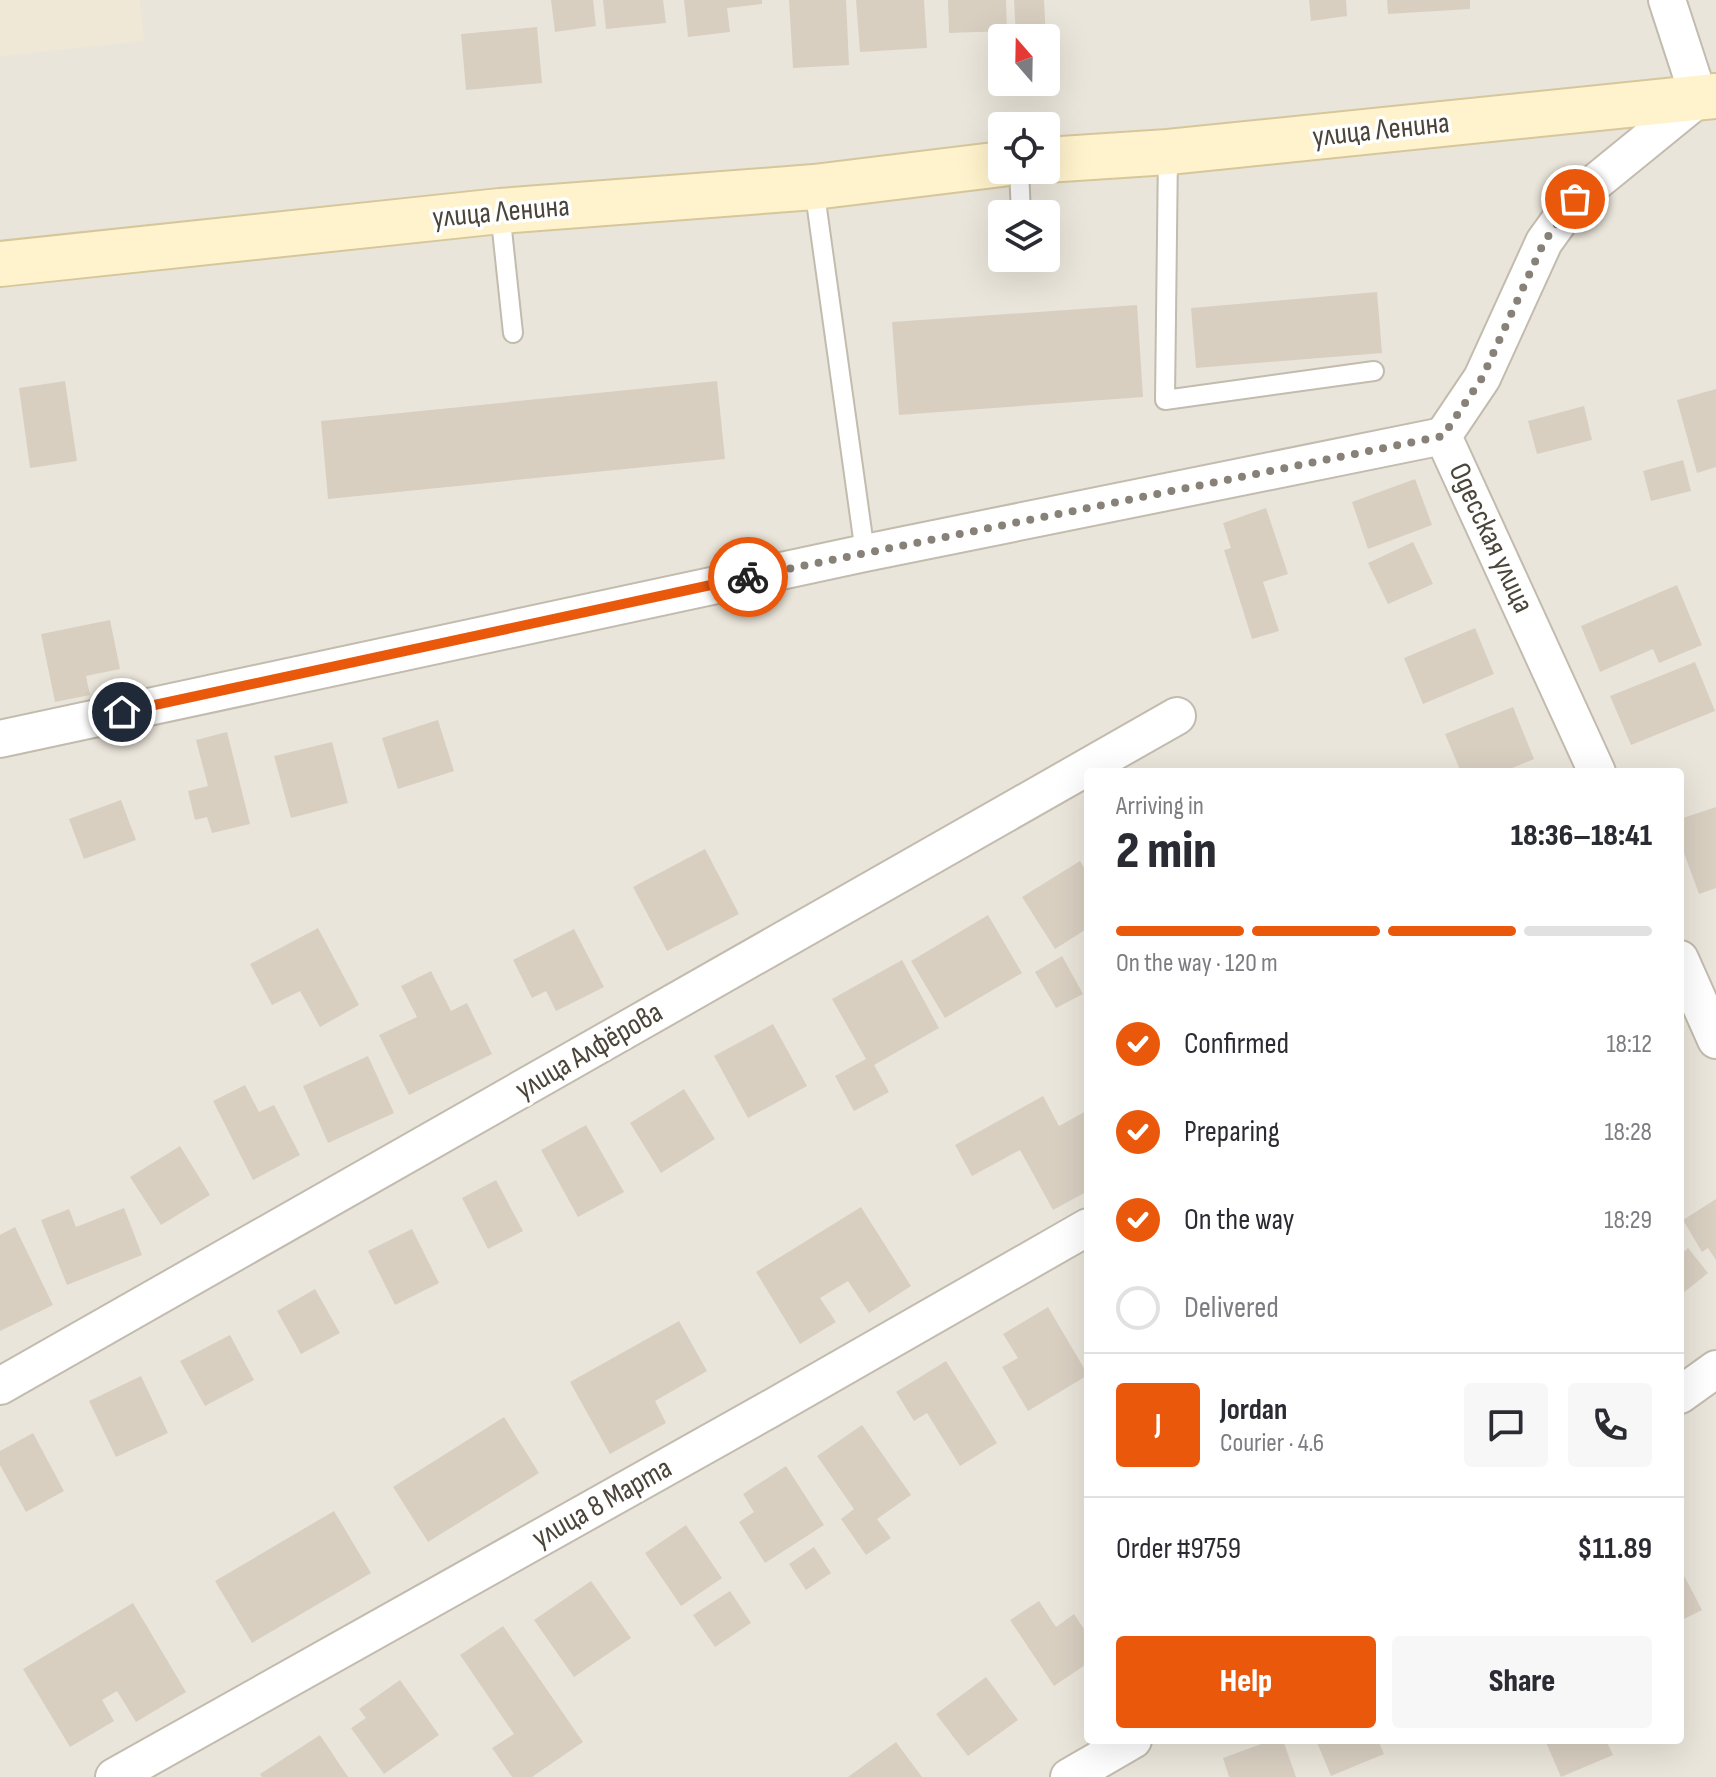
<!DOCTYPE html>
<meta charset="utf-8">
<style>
:root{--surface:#fff;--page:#f7f7f7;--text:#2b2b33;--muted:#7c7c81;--line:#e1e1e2;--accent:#ea580c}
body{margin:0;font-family:"Sofia Sans Condensed",sans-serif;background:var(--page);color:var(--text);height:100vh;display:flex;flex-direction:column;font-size:30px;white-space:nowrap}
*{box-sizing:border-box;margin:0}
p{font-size:26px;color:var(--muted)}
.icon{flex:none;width:44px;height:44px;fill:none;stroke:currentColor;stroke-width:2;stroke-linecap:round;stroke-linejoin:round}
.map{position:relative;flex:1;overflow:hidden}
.details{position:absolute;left:1084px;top:768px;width:600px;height:976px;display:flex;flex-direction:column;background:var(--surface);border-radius:8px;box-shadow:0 8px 32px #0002}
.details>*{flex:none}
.needle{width:52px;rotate:340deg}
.fabs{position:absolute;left:988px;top:24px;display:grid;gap:16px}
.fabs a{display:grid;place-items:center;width:72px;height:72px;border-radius:8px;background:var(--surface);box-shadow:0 8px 32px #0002;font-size:40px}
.pin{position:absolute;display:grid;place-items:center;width:68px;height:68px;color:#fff;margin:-34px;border:4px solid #fff;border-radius:50%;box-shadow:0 2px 8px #0007}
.courier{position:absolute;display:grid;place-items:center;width:80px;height:80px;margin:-40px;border:6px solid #ea580c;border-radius:50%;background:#fff;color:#222;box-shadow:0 2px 10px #0007}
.overview em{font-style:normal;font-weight:800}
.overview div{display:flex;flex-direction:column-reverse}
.overview{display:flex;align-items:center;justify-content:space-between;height:136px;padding:0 32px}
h1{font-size:52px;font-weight:800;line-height:60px}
.bar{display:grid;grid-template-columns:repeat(4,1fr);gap:12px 8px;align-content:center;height:96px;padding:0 32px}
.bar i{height:10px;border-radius:6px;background:var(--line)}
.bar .current{background:var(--accent)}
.bar p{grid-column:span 4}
.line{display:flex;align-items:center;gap:20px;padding:0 32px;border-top:2px solid var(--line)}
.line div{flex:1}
.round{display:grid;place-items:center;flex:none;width:84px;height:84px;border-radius:8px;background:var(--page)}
ol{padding:0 32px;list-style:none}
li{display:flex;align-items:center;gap:24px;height:88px}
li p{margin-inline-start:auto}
li .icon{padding:8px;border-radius:50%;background:var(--accent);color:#fff;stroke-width:4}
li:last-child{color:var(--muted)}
li i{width:44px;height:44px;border:4px solid var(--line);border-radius:50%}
.primary-button{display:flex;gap:16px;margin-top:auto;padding:16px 32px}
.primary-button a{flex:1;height:92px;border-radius:8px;background:var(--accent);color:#fff;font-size:32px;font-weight:800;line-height:92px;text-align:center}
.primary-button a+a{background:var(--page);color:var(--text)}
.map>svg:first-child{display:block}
.residential{fill:#eae5da;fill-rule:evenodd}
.education{fill:#efe8d6}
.building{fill:#d8cfc1}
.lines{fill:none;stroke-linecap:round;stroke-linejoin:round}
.lane-casing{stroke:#c2bbae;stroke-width:22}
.street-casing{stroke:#c2bbae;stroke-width:40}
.secondary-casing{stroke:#d6c79b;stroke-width:48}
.lane{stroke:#fff;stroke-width:18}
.street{stroke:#fff;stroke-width:36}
.secondary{stroke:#fff3cd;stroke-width:44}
.done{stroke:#878178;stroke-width:8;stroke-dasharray:0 14.4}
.route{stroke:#ea580c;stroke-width:10}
.labels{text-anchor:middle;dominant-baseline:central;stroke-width:7;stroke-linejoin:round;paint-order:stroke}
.street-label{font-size:30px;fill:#4b4439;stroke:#fff}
</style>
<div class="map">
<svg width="1716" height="1777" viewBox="0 0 1716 1777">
<rect width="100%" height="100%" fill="#f6f3ec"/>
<path class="residential" d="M0,0H1716V1777H0ZM1002,38H1046V82H1002ZM1002,126H1046V170H1002ZM1002,214H1046V258H1002ZM1088,772H1680V1740H1088Z"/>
<polygon class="education" points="0,0 140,0 144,41 0,56"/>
<g class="building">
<polygon points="551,0 593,0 596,26 555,32"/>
<polygon points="603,0 663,0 666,23 606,29"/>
<polygon points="684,0 762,0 762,4 727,8 730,32 688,37"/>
<polygon points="789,0 846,0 849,65 793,68"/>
<polygon points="856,0 924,0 927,48 860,52"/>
<polygon points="948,0 1006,0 1007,31 949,33"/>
<polygon points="1014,0 1044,0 1046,38 1016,38"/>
<polygon points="1309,0 1346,0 1347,16 1311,21"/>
<polygon points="1387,0 1470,0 1470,9 1388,14"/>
<polygon points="537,27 542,83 466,90 461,34"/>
<polygon points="1377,292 1382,353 1196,368 1191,308"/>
<polygon points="1137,305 1143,397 899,415 892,322"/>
<polygon points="65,381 77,461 30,468 19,388"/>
<polygon points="717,381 725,459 328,499 321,421"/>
<polygon points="1716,389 1716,467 1697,473 1677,400"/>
<polygon points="1584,406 1592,440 1537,454 1528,421"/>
<polygon points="1683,460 1691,491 1651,501 1643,471"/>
<polygon points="1415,479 1432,525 1368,549 1352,502"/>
<polygon points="1266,508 1288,574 1263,582 1279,631 1252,639 1224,550 1231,548 1223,523"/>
<polygon points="1413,542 1433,584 1388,604 1368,563"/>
<polygon points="1677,585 1702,645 1659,663 1653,649 1600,672 1581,626"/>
<polygon points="110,620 120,669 86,676 90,695 55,702 41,634"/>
<polygon points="1475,628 1494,674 1423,704 1404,658"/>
<polygon points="1695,662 1715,711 1631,745 1610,696"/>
<polygon points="1513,707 1534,759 1503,772 1461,772 1445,734"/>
<polygon points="438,720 454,771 398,789 382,738"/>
<polygon points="227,732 250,824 212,833 207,817 195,820 188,791 208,786 196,740"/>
<polygon points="332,742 348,803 291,818 274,756"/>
<polygon points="121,800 136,840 84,859 69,819"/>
<polygon points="1716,807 1716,888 1699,894 1680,842 1680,819"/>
<polygon points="705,849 739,914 667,951 633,887"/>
<polygon points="1080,861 1088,874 1088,928 1055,949 1022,897"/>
<polygon points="988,915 1022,973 945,1018 911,961"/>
<polygon points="318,928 359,1005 320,1027 300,991 272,1005 250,964"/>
<polygon points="574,929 604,987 556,1011 546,991 532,998 513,960"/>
<polygon points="1062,956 1083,994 1056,1008 1035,972"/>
<polygon points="902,960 939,1028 874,1065 889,1092 854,1111 835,1076 866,1059 832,999"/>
<polygon points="431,971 451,1011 467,1003 492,1054 409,1095 379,1035 417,1017 401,986"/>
<polygon points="773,1024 807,1086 748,1118 714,1056"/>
<polygon points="368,1056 394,1113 328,1143 303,1086"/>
<polygon points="245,1085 259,1112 274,1105 300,1155 253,1180 213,1101"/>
<polygon points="684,1089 715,1139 661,1173 630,1123"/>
<polygon points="1043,1096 1059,1126 1088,1110 1088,1191 1053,1210 1020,1150 972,1176 955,1145"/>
<polygon points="586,1125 624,1192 578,1217 541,1150"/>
<polygon points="180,1146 210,1195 161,1225 130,1177"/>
<polygon points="496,1180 523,1231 488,1249 462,1198"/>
<polygon points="1716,1199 1716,1260 1708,1248 1702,1252 1683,1220"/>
<polygon points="861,1207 911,1286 869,1313 848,1281 820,1298 836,1322 800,1344 756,1272"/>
<polygon points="124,1208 142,1255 67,1285 41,1220 69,1209 76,1227"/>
<polygon points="15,1227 53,1305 0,1331 0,1235"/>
<polygon points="412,1229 439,1283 395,1305 368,1251"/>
<polygon points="1688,1248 1708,1273 1682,1294 1680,1291 1680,1255"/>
<polygon points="315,1289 340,1333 301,1354 277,1311"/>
<polygon points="1048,1307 1088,1375 1028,1411 1002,1367 1018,1358 1003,1334"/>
<polygon points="679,1321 707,1371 655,1401 666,1423 610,1454 570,1382"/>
<polygon points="230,1335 254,1380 205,1406 180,1361"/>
<polygon points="946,1361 997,1443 960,1466 927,1413 914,1421 896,1392"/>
<polygon points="141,1376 168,1433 116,1457 89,1401"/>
<polygon points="504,1417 539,1473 428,1542 393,1487"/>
<polygon points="862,1425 911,1495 877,1519 891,1538 866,1555 841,1519 854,1509 817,1456"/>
<polygon points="33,1433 64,1491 26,1512 0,1465 0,1451"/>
<polygon points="786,1466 824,1525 765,1563 739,1522 754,1512 743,1494"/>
<polygon points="334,1511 371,1573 252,1643 215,1581"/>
<polygon points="686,1525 722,1578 681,1606 645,1553"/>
<polygon points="814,1547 831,1573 806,1590 789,1564"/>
<polygon points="1680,1568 1702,1610 1680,1621"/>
<polygon points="591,1581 631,1638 574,1677 534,1620"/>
<polygon points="730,1591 751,1623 715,1647 693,1615"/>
<polygon points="1039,1601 1056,1627 1074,1614 1088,1635 1088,1663 1054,1686 1010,1620"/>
<polygon points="133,1603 186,1692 136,1722 117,1691 102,1700 114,1721 70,1747 23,1669"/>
<polygon points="503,1626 583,1742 532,1777 512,1777 492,1748 514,1734 460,1655"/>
<polygon points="986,1677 1018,1720 968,1756 936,1714"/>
<polygon points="400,1680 439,1735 384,1774 351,1728 366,1718 359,1709"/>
<polygon points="320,1735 348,1777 262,1777 260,1774"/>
<polygon points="1272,1740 1283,1740 1296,1777 1229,1777 1223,1758"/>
<polygon points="1316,1740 1378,1740 1384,1754 1331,1776"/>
<polygon points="1545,1740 1606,1740 1613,1755 1561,1777"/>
<polygon points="896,1742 922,1777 848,1777"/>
</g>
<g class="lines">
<g class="lane-casing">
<g id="lane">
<polyline points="1168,152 1165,400 1374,371"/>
<polyline points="1019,170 1021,214"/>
<polyline points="814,187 865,553"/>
<polyline points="500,211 513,333"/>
</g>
</g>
<g class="street-casing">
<g id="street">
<polyline points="0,739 865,553 1443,436"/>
<polyline points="1597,772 1443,436 1482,378 1544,242 1575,199 1699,98 1667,0"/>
<polyline points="1680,959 1716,1040"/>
<polyline points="0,1386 1177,716"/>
<polyline points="1680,1395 1716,1369"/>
<polyline points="114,1777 768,1410 1088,1227"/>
<polyline points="1069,1777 1133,1740"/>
</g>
</g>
<g class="secondary-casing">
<g id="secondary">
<polyline points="1046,160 1168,152 1716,96"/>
<polyline points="0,264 500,211 814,187 1002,164"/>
</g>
</g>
<use href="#lane" class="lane"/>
<use href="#street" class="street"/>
<use href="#secondary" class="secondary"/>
</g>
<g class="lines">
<polyline class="done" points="748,577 1443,436 1482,378 1544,242 1575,199"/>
<polyline class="route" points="122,712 748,577"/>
</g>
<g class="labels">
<g class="street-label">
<text transform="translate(1381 130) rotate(-6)">улица Ленина</text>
<text transform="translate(501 212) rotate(-5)">улица Ленина</text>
<text transform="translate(1491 538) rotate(65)">Одесская улица</text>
<text transform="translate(589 1051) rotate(-30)">улица Алфёрова</text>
<text transform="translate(602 1503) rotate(-29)">улица 8 Марта</text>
</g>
</g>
</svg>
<div class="fabs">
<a><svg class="needle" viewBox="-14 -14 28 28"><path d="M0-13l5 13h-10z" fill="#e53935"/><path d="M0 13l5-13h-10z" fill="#7c7c81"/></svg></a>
<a><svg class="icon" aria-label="locate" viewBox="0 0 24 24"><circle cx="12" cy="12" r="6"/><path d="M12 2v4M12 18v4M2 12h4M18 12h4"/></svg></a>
<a><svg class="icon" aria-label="layers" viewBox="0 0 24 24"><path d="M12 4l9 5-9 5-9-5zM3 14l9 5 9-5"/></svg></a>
</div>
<div class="pin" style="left:1575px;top:199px;background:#ea580c"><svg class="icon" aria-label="bag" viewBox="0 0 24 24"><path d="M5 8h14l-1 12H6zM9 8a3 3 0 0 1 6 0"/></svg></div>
<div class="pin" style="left:122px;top:712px;background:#1f2937"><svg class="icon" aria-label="home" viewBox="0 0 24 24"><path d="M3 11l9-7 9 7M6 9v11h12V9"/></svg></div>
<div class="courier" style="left:748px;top:577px"><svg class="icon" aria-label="bike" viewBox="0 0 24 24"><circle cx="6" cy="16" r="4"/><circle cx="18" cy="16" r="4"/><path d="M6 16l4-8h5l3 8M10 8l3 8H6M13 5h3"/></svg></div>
<section class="details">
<div class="overview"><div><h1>2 min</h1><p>Arriving in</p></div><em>18:36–18:41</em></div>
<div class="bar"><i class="current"></i><i class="current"></i><i class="current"></i><i></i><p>On the way · 120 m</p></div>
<ol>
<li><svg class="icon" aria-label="check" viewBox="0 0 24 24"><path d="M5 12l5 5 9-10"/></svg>Confirmed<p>18:12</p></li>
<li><svg class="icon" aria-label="check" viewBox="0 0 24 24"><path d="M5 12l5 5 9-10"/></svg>Preparing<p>18:28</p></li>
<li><svg class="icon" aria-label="check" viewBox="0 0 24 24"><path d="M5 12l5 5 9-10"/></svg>On the way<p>18:29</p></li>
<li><i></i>Delivered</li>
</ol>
<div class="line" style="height:144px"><b class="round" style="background:var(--accent);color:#fff">J</b><div><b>Jordan</b><p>Courier · 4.6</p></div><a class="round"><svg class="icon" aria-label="chat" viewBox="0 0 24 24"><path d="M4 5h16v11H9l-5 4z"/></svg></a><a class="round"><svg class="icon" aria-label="phone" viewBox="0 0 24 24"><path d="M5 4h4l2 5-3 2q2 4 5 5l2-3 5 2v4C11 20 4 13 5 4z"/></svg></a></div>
<div class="line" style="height:104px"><div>Order #9759</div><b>$11.89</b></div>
<div class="primary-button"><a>Help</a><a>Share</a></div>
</section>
</div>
